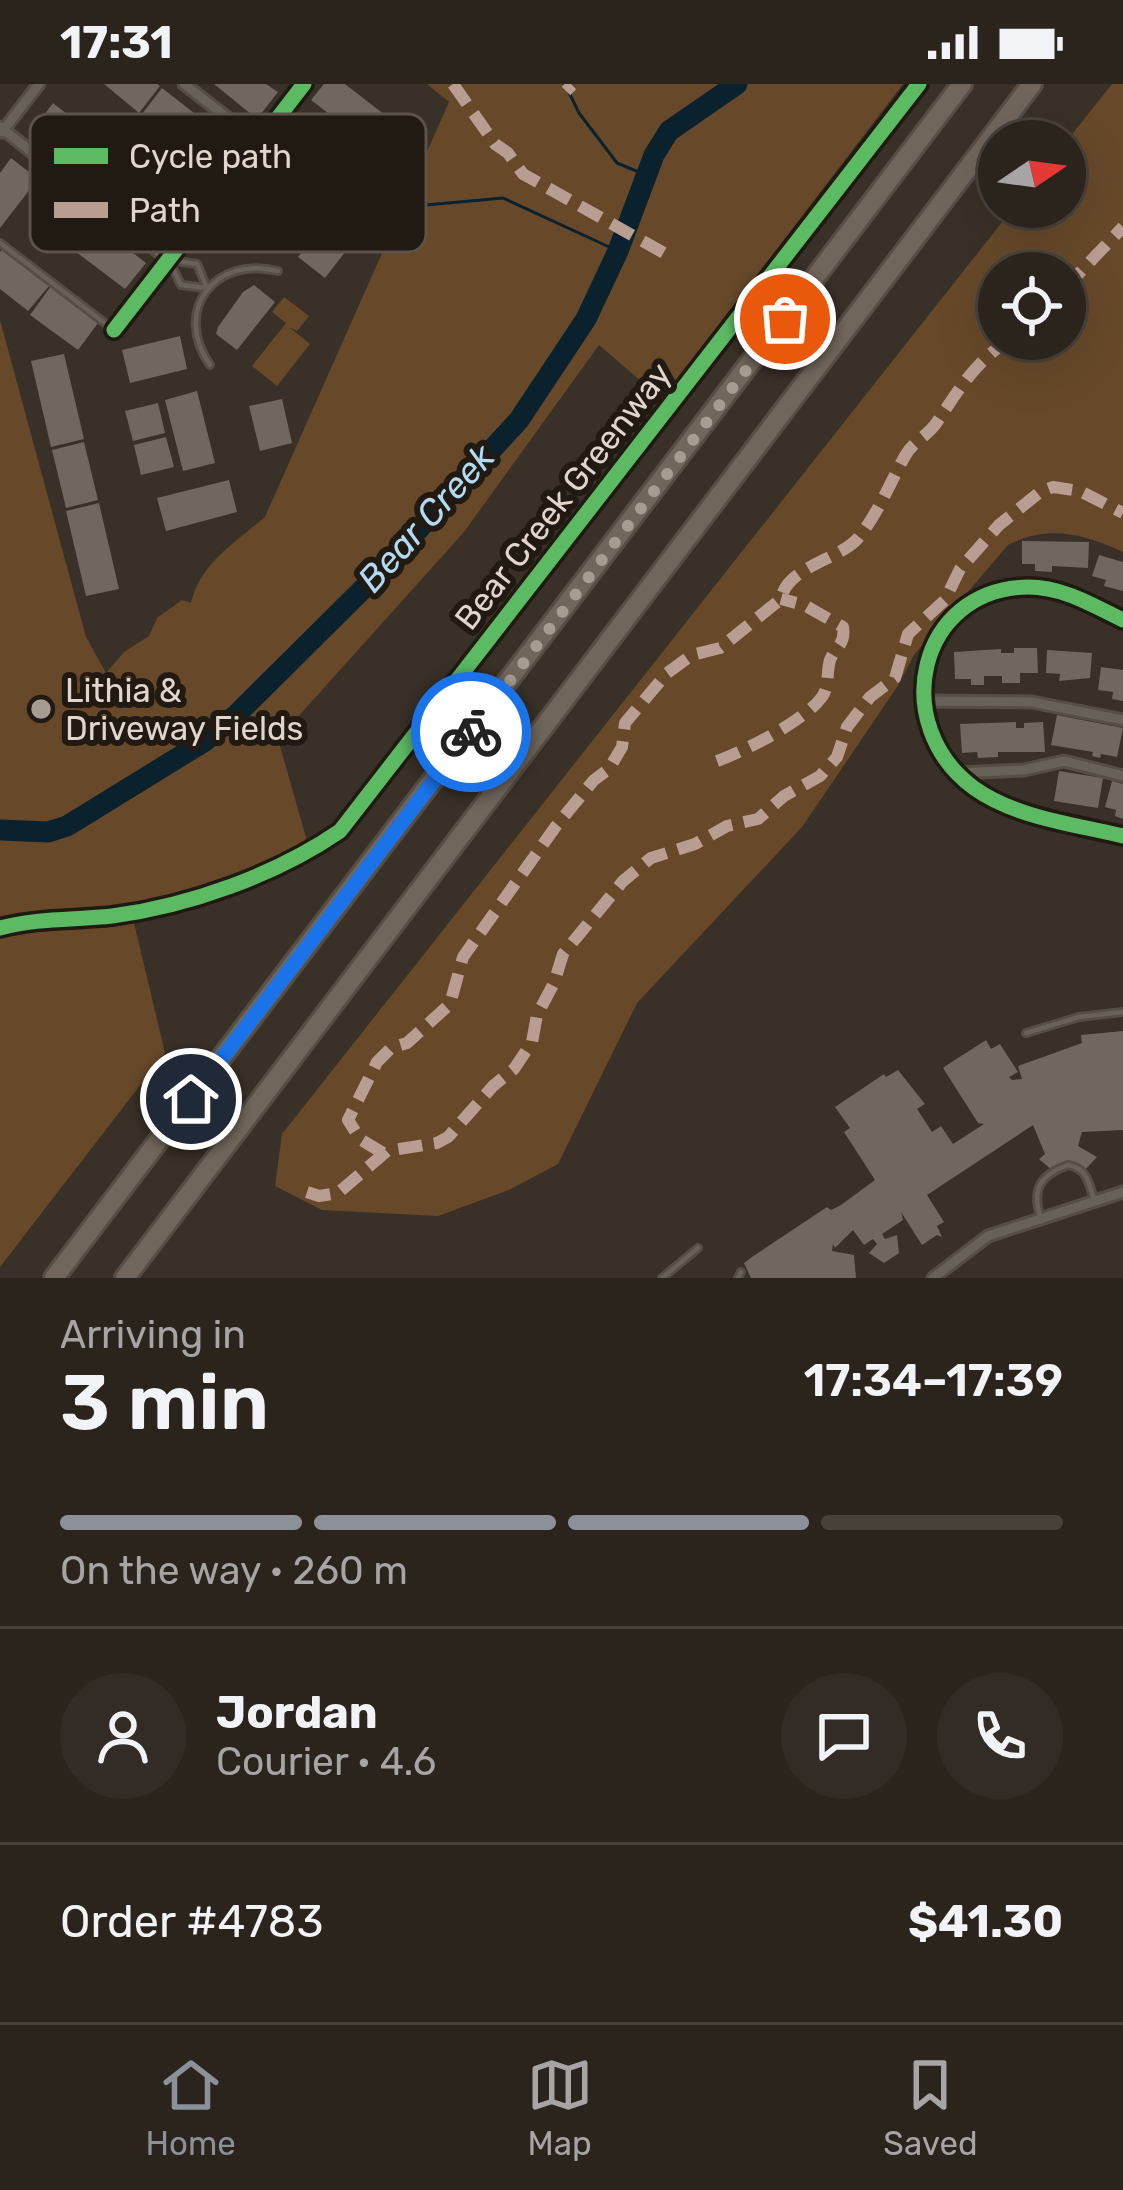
<!DOCTYPE html>
<meta charset="utf-8">
<style>
:root{--surface:#2b241d;--page:#332c26;--text:#f1f3f6;--muted:#a6a4a4;--line:#47413b;--accent:#8c9099}
body{margin:0;font-family:Rubik,sans-serif;background:var(--page);color:var(--text);height:100vh;display:flex;flex-direction:column;font-size:45px;white-space:nowrap}
*{box-sizing:border-box;margin:0}
p{font-size:39px;color:var(--muted)}
.icon{flex:none;width:66px;height:66px;fill:none;stroke:currentColor;stroke-width:2;stroke-linecap:round;stroke-linejoin:round}
.map{position:relative;height:1194px;overflow:hidden}
.drawer{display:flex;flex-direction:column;background:var(--surface);flex:1}
.drawer>*{flex:none}
.needle{width:78px;rotate:77deg}
.controls{position:absolute;left:978px;top:36px;display:grid;gap:24px}
.controls a{display:grid;place-items:center;width:108px;height:108px;border-radius:50%;background:var(--surface);box-shadow:0 12px 48px #0002,0 0 0 3px var(--line);font-size:60px}
.pin{position:absolute;display:grid;place-items:center;width:102px;height:102px;color:#fff;margin:-51px;border:6px solid #fff;border-radius:50%;box-shadow:0 3px 12px #0007}
.courier{position:absolute;display:grid;place-items:center;width:120px;height:120px;margin:-60px;border:9px solid #1a73e8;border-radius:50%;background:#fff;color:#222;box-shadow:0 3px 15px #0007}
.head em{font-style:normal;font-weight:600}
.head div{display:flex;flex-direction:column-reverse}
.head{display:flex;align-items:center;justify-content:space-between;height:204px;padding:0 60px}
h1{font-size:78px;font-weight:600;line-height:90px}
.bar{display:grid;grid-template-columns:repeat(4,1fr);gap:18px 12px;align-content:center;height:144px;padding:0 60px}
.bar i{height:15px;border-radius:9px;background:var(--line)}
.bar .on{background:var(--accent)}
.bar p{grid-column:span 4}
.line{display:flex;align-items:center;gap:30px;padding:0 60px;border-top:3px solid var(--line)}
.line div{flex:1}
.round{display:grid;place-items:center;flex:none;width:126px;height:126px;border-radius:63px;background:var(--page)}
.status{display:flex;justify-content:space-between;align-items:center;height:84px;padding:0 60px;background:var(--surface);direction:ltr}
.status svg{height:33px;fill:currentColor}
.tabs{display:flex;justify-content:space-around;align-items:center;height:168px;border-top:3px solid var(--line);background:var(--surface);font-size:33px;color:var(--muted)}
.tabs a{display:grid;justify-items:center;gap:6px}
.tabs .on{color:var(--accent)}
.map>svg:first-child{display:block}
.green{fill:#67492a;fill-rule:evenodd}
.lines{fill:none;stroke-linecap:round;stroke-linejoin:round}
.stream{stroke:#0a222e;stroke-width:3}
.river{stroke:#0a222e;stroke-width:21}
.building{fill:#6f6760}
.lane-casing{stroke:#564e45;stroke-width:10}
.street-casing{stroke:#564e45;stroke-width:15}
.highway-casing{stroke:#564e45;stroke-width:24}
.lane{stroke:#68615a;stroke-width:4.5}
.street{stroke:#68615a;stroke-width:9}
.highway{stroke:#70665b;stroke-width:18}
.quiet{stroke:#b99d93;stroke-width:12;stroke-dasharray:24 12;stroke-linecap:butt}
.cycleway-casing{stroke:#211a12;stroke-width:22}
.cycleway{stroke:#5cba63;stroke-width:15}
.done{stroke:#a69c92;stroke-width:12;stroke-dasharray:0 21.6}
.route{stroke:#1a73e8;stroke-width:15}
.poi-dot{fill:#a69c92;stroke:#211a12;stroke-width:4.5}
.labels{text-anchor:middle;dominant-baseline:central;stroke-width:12;stroke-linejoin:round;paint-order:stroke}
.street-label{font-size:33px;fill:#e1d6cc;stroke:#211a12}
.poi-label{font-size:33px;fill:#e1d6cc;stroke:#211a12;text-anchor:start}
.water-label{font-size:36px;font-style:italic;fill:#b1daf3;stroke:#211a12}
.key{fill:#211a12;stroke:#5b524a;stroke-width:3}
.key-label{font-size:33px;fill:#e1d6cc}
</style>
<div class="status"><b>17:31</b><svg viewBox="0 0 49 12"><path d="M0 12V9h3v3zM5 12V6h3v6zM10 12V3h3v9zM15 12V0h3v12zM26 1h20v11H26zM47 4h2v5h-2z"/></svg></div>
<div class="map">
<svg width="1123" height="1194" viewBox="0 0 1123 1194">
<rect width="100%" height="100%" fill="#393027"/>
<g class="green">
<path d="M427,0H903L662,315L599,261L464,448L278,655L307,757L241,791L138,821L129,818L165,969L0,1183V236L86,553L106,589L124,568L149,552L157,534L182,516L191,519C200,479 236,458 265,433L449,18Z"/>
<path d="M1112,0H1123V468C1084,450 1048,440 1008,461L914,571L897,603L802,743L637,919L558,1080L509,1106L438,1132L322,1126L275,1102L282,1050L1014,123H1065V59ZM999,189H1065V255H999Z"/>
<polygon points="284,213 309,232 297,247 289,243 310,260 277,302 252,282 286,239 272,228"/>
</g>
<g class="lines">
<g class="stream">
<polyline points="565,0 579,29 617,79 646,91"/>
<polyline points="415,122 503,114 618,167"/>
</g>
<polyline class="river" points="0,746 48,748 67,742 205,657 237,630 372,496 519,336 586,235 618,167 654,71 669,47 737,0"/>
</g>
<g class="building">
<polygon points="104,0 157,0 160,2 139,29"/>
<polygon points="214,0 266,0 278,8 257,35"/>
<polygon points="324,0 345,0 412,52 392,78 311,16"/>
<polygon points="162,4 231,58 211,84 142,30"/>
<polygon points="53,19 111,65 91,91 33,46"/>
<polygon points="11,74 38,95 0,144 0,89"/>
<polygon points="352,104 379,124 325,194 298,173"/>
<polygon points="77,125 146,179 125,205 55,152"/>
<polygon points="4,163 50,201 28,227 0,205 0,168"/>
<polygon points="254,201 275,218 237,266 216,250 218,243 243,208"/>
<polygon points="51,202 98,239 78,266 30,231"/>
<polygon points="180,252 187,285 130,299 122,266"/>
<polygon points="64,270 84,355 51,363 31,277"/>
<polygon points="197,307 215,379 183,387 165,316"/>
<polygon points="282,315 292,359 260,367 249,322"/>
<polygon points="158,319 165,349 133,357 125,327"/>
<polygon points="166,353 174,383 141,391 134,361"/>
<polygon points="84,358 98,416 66,424 52,366"/>
<polygon points="229,396 237,428 166,447 157,414"/>
<polygon points="99,419 119,505 86,512 66,427"/>
<polygon points="1022,457 1089,458 1088,484 1052,482 1052,488 1035,487 1035,480 1022,480"/>
<polygon points="1099,471 1123,478 1123,507 1104,502 1106,496 1092,492"/>
<polygon points="1014,564 1037,564 1038,589 1020,589 1020,599 1002,599 1002,592 984,592 984,601 971,601 971,595 955,595 954,568 1001,565 1001,569 1014,569"/>
<polygon points="1047,566 1092,569 1090,594 1059,597 1060,590 1046,589"/>
<polygon points="1101,583 1123,586 1123,617 1112,615 1113,608 1098,606"/>
<polygon points="1057,631 1123,644 1117,673 1101,670 1100,674 1092,672 1093,668 1051,661"/>
<polygon points="1016,638 1016,644 1024,644 1024,639 1043,638 1045,668 998,668 998,673 978,674 977,668 962,669 960,640"/>
<polygon points="1059,687 1103,694 1098,724 1054,717"/>
<polygon points="1112,697 1123,700 1123,735 1115,732 1116,726 1105,723"/>
<polygon points="1123,947 1123,1046 1082,1048 1078,1062 1097,1073 1085,1086 1069,1080 1053,1087 1039,1075 1045,1070 1033,1041 927,1111 944,1138 937,1142 942,1153 937,1151 922,1161 901,1128 903,1136 882,1150 885,1155 897,1151 899,1169 884,1179 869,1169 877,1160 873,1155 864,1161 853,1146 835,1164 833,1160 832,1167 854,1171 856,1194 751,1194 744,1179 752,1173 827,1123 831,1126 841,1121 875,1096 844,1048 850,1044 835,1023 884,990 886,993 898,986 925,1020 917,1025 932,1048 941,1042 953,1060 984,1040 978,1039 943,984 947,981 986,956 991,965 1000,960 1018,988 1009,993 1012,996 1022,995 1018,982 1082,959 1081,951"/>
</g>
<g class="lines">
<g class="lane-casing">
<g id="lane">
<polyline points="0,159 114,246"/>
<polygon points="169,176 197,180 207,204 181,201"/>
<path d="M210,281C172,226 215,171 278,187"/>
<polyline points="1026,949 1079,933 1123,928"/>
<path d="M1040,1132C1032,1105 1040,1091 1068,1081C1087,1084 1089,1099 1094,1116"/>
<polyline points="662,1194 698,1164"/>
<polyline points="738,1194 741,1188"/>
</g>
</g>
<g class="street-casing">
<g id="street">
<polyline points="184,0 259,58"/>
<polyline points="0,43 169,176"/>
<polyline points="2,48 39,0"/>
<polyline points="114,246 304,0"/>
<path d="M1123,536C1092,521 1063,503 1028,503C917,505 888,641 974,704C1016,734 1074,740 1123,752"/>
<polyline points="922,617 1032,618 1123,636"/>
<polyline points="958,689 1024,686 1064,677 1123,692"/>
<polyline points="933,1194 988,1152 1123,1108"/>
</g>
</g>
<g class="highway-casing">
<g id="highway">
<polyline points="54,1194 962,0"/>
<polyline points="125,1194 1032,0"/>
</g>
</g>
<use href="#lane" class="lane"/>
<use href="#street" class="street"/>
<use href="#highway" class="highway"/>
<g class="quiet">
<polyline points="453,0 495,60 508,69 523,90 671,173"/>
<polyline points="566,7 572,1"/>
<polyline points="1065,204 1123,143"/>
<path d="M717,677C745,667 804,637 822,613C830,601 826,589 830,576C836,562 846,560 843,543L804,521L781,515"/>
<path d="M383,1069L360,1055L348,1036L377,978L391,964L407,959L450,920L463,873L556,742L594,696L609,685L622,663L625,639L667,589L692,571L720,564L781,515C787,482 842,475 859,453C878,429 890,399 905,372C913,357 928,352 937,338C960,304 974,279 1010,255"/>
<polyline points="307,1108 319,1112 338,1109 387,1067 437,1059 448,1053 493,1002 514,985 532,958 537,931 554,899 563,870 623,797 651,774 695,760 727,742 758,735 784,712 820,692 837,673 847,643 870,613 895,594 908,550 945,516 960,485 999,441 1040,408 1053,403 1080,407 1123,429"/>
</g>
<g class="cycleway-casing">
<g id="cycleway">
<polyline points="114,246 304,0"/>
<path d="M1123,536C1092,521 1063,503 1028,503C917,505 888,641 974,704C1016,734 1074,740 1123,752"/>
<path d="M0,844C36,834 75,836 112,832C189,822 276,791 340,747L919,0"/>
</g>
</g>
<use href="#cycleway" class="cycleway"/>
</g>
<g class="lines">
<polyline class="done" points="471,648 785,235"/>
<polyline class="route" points="191,1015 471,648"/>
</g>
<circle class="poi-dot" cx="41" cy="625" r="12"/>
<g class="labels">
<g class="street-label">
<text transform="translate(563 412) rotate(-52)">Bear Creek Greenway</text>
</g>
<g class="poi-label">
<text x="65" y="606">Lithia &amp;<tspan x="65" dy="38">Driveway Fields</tspan></text>
</g>
<g class="water-label">
<text transform="translate(426 434) rotate(-48)">Bear Creek</text>
</g>
</g>
<rect x="30" y="30" width="396" height="138" rx="18" class="key"/>
<rect x="54" y="64" width="54" height="16" fill="#5cba63"/>
<rect x="54" y="118" width="54" height="16" fill="#b99d93"/>
<g class="key-label">
<text x="129" y="84">Cycle path</text>
<text x="129" y="138">Path</text>
</g>
</svg>
<div class="controls">
<a><svg class="needle" viewBox="-14 -14 28 28"><path d="M0-13l5 13h-10z" fill="#e53935"/><path d="M0 13l5-13h-10z" fill="#a6a4a4"/></svg></a>
<a><svg class="icon" aria-label="locate" viewBox="0 0 24 24"><circle cx="12" cy="12" r="6"/><path d="M12 2v4M12 18v4M2 12h4M18 12h4"/></svg></a>
</div>
<div class="pin" style="left:785px;top:235px;background:#ea580c"><svg class="icon" aria-label="bag" viewBox="0 0 24 24"><path d="M5 8h14l-1 12H6zM9 8a3 3 0 0 1 6 0"/></svg></div>
<div class="pin" style="left:191px;top:1015px;background:#1f2937"><svg class="icon" aria-label="home" viewBox="0 0 24 24"><path d="M3 11l9-7 9 7M6 9v11h12V9"/></svg></div>
<div class="courier" style="left:471px;top:648px"><svg class="icon" aria-label="bike" viewBox="0 0 24 24"><circle cx="6" cy="16" r="4"/><circle cx="18" cy="16" r="4"/><path d="M6 16l4-8h5l3 8M10 8l3 8H6M13 5h3"/></svg></div>
</div>
<section class="drawer">
<div class="head"><div><h1>3 min</h1><p>Arriving in</p></div><em>17:34–17:39</em></div>
<div class="bar"><i class="on"></i><i class="on"></i><i class="on"></i><i></i><p>On the way · 260 m</p></div>
<div class="line" style="height:216px"><a class="round"><svg class="icon" aria-label="person" viewBox="0 0 24 24"><circle cx="12" cy="8" r="4"/><path d="M4 21q1-7 8-7t8 7"/></svg></a><div><b>Jordan</b><p>Courier · 4.6</p></div><a class="round"><svg class="icon" aria-label="chat" viewBox="0 0 24 24"><path d="M4 5h16v11H9l-5 4z"/></svg></a><a class="round"><svg class="icon" aria-label="phone" viewBox="0 0 24 24"><path d="M5 4h4l2 5-3 2q2 4 5 5l2-3 5 2v4C11 20 4 13 5 4z"/></svg></a></div>
<div class="line" style="height:156px"><div>Order #4783</div><b>$41.30</b></div>
</section>
<nav class="tabs">
<a class="on"><svg class="icon" aria-label="home" viewBox="0 0 24 24"><path d="M3 11l9-7 9 7M6 9v11h12V9"/></svg>Home</a>
<a><svg class="icon" aria-label="map" viewBox="0 0 24 24"><path d="M3 6l6-2 6 2 6-2v14l-6 2-6-2-6 2zM9 4v14M15 6v14"/></svg>Map</a>
<a><svg class="icon" aria-label="saved" viewBox="0 0 24 24"><path d="M7 4h10v16l-5-4-5 4z"/></svg>Saved</a>
</nav>
